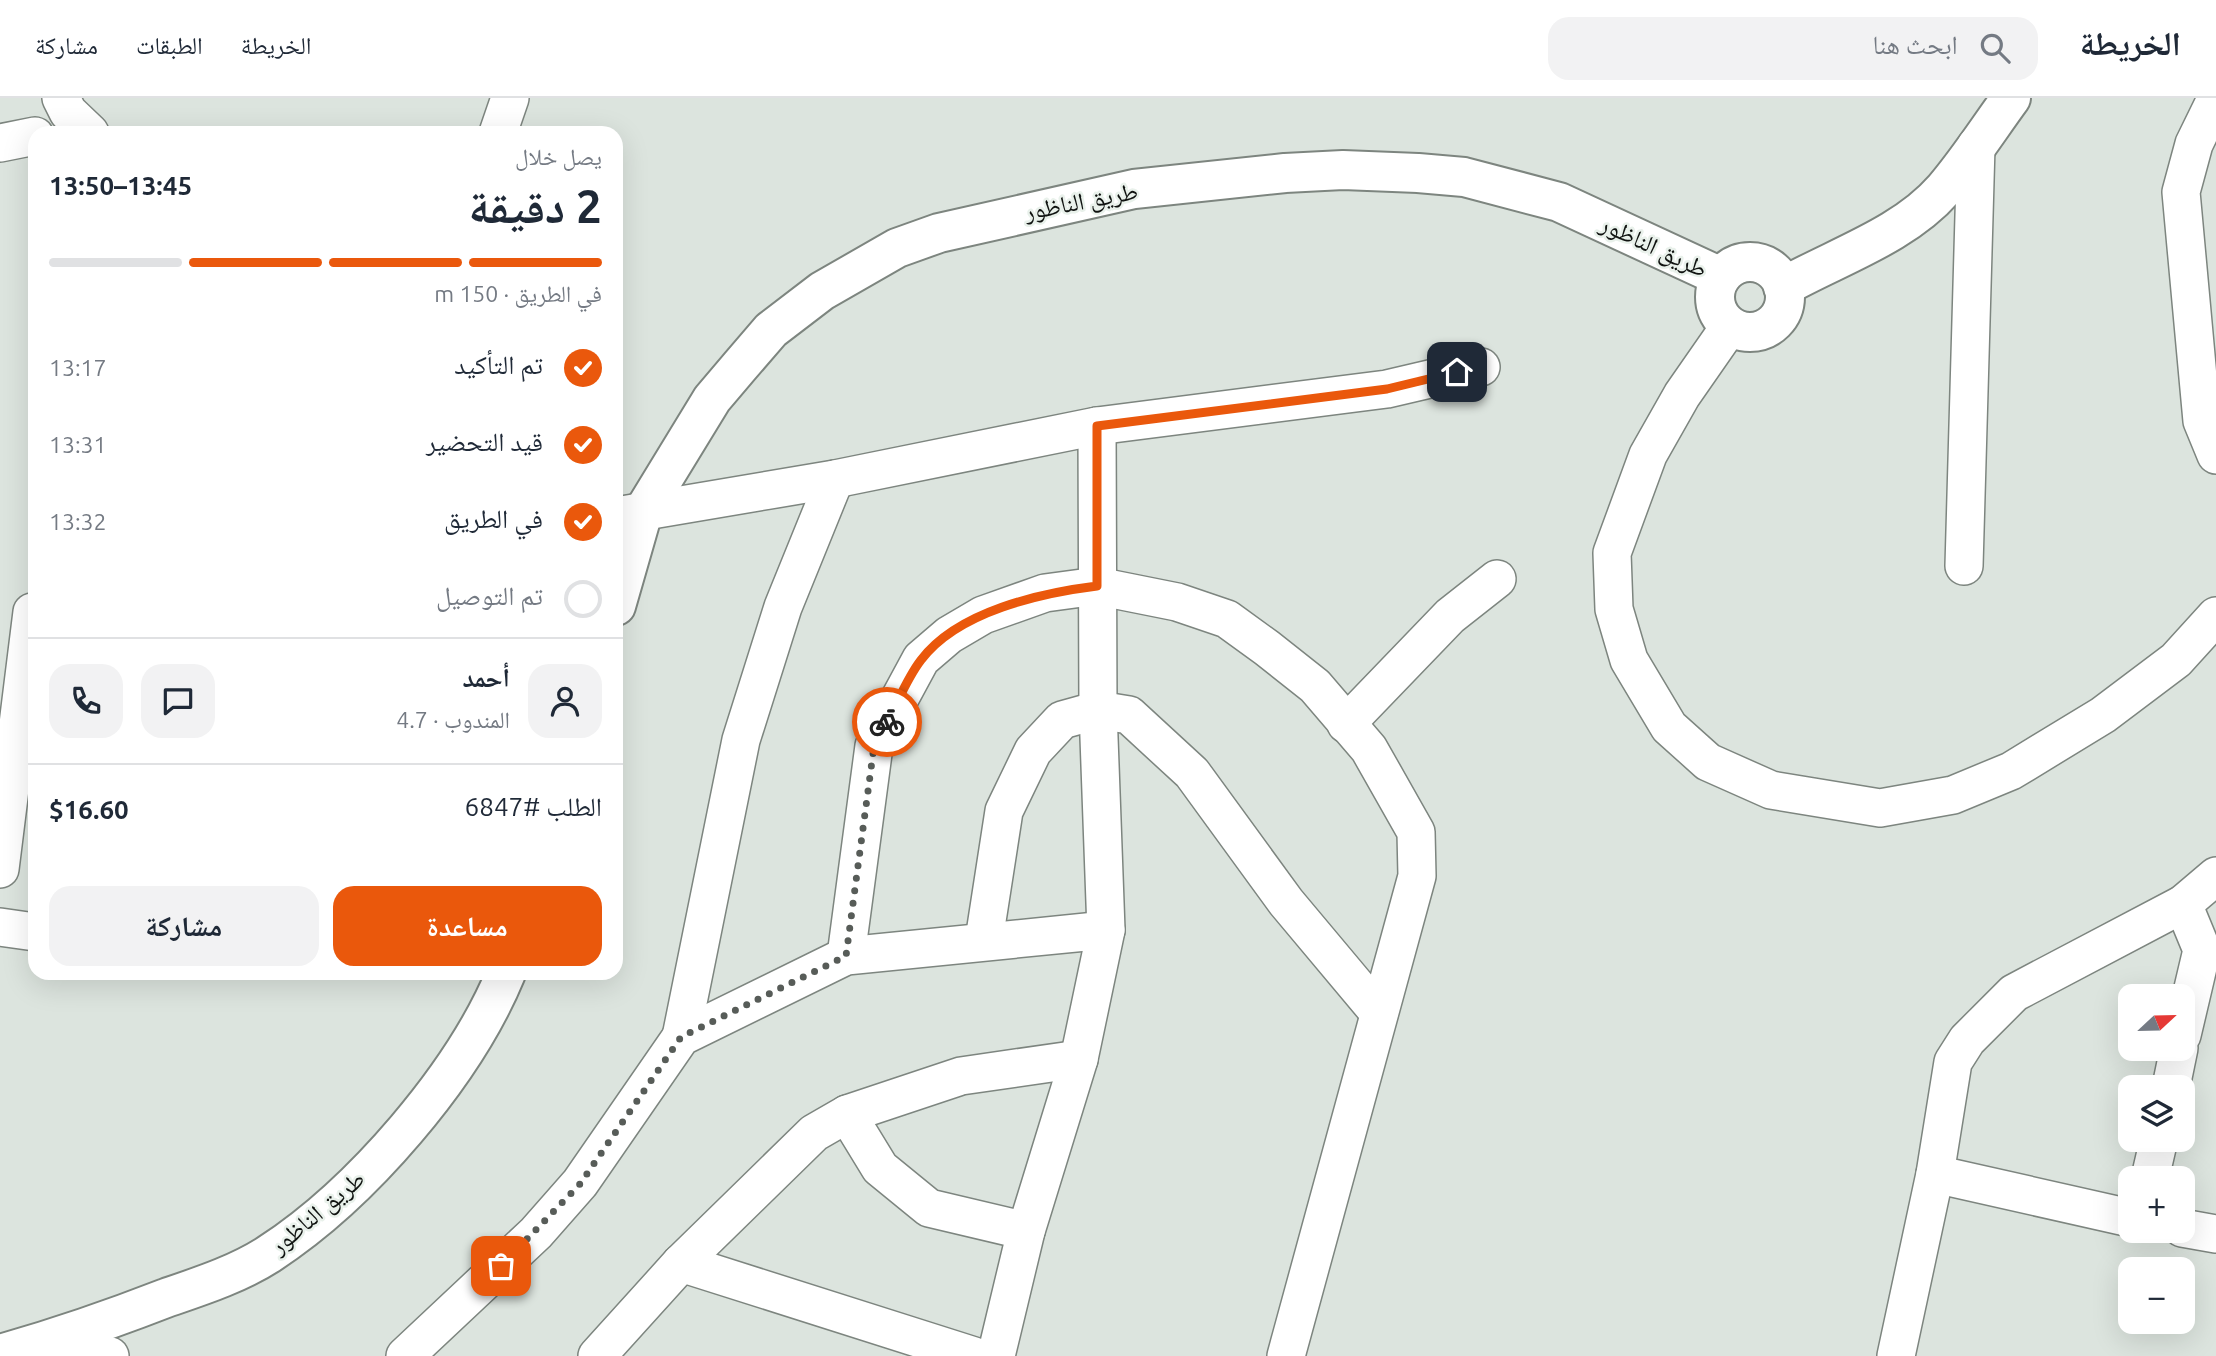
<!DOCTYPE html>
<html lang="ar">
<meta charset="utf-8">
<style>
:root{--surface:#fff;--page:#f2f2f3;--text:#1f2937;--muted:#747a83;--line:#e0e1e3;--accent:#ea580c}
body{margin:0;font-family:Ubuntu,"Noto Naskh Arabic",sans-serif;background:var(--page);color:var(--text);direction:rtl;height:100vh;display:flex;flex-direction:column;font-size:26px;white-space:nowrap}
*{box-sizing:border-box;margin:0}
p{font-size:23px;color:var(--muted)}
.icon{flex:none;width:38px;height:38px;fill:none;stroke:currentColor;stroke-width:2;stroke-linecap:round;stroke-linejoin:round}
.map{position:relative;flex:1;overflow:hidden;direction:ltr}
.drawer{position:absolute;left:28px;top:28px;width:595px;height:854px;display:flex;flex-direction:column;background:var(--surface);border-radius:21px;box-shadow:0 7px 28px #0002;direction:rtl}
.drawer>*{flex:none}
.needle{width:46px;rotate:68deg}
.controls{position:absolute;left:2118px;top:886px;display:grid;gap:14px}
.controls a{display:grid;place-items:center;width:77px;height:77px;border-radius:14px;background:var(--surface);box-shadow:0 7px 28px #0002;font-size:35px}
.pin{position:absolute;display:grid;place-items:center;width:60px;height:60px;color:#fff;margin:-30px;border-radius:14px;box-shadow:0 4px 10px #0006}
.courier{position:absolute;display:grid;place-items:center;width:70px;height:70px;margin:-35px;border:5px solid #ea580c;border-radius:50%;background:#fff;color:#222;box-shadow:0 2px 9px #0007}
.headline em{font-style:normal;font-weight:700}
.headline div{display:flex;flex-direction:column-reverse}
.headline{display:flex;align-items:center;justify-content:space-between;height:119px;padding:0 21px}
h1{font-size:46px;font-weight:700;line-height:52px}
.bar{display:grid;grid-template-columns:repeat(4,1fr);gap:10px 7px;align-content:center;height:84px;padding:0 21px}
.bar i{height:9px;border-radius:5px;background:var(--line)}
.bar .selected{background:var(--accent)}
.bar p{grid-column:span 4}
.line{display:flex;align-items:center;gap:18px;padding:0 21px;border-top:2px solid var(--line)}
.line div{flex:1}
.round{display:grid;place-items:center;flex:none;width:74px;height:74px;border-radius:21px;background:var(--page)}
ol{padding:0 21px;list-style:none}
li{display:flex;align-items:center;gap:21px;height:77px}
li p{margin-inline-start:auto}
li .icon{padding:7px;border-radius:50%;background:var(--accent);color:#fff;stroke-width:4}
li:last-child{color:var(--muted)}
li i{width:38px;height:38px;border:4px solid var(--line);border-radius:50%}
.button{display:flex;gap:14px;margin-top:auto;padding:14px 21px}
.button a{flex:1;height:80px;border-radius:21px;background:var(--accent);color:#fff;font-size:28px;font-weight:700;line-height:80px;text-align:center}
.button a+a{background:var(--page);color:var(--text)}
header{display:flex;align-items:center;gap:42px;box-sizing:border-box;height:98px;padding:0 35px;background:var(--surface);border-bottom:2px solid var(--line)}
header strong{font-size:33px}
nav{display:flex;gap:38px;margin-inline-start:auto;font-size:24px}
.search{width:490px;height:63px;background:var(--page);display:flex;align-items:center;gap:18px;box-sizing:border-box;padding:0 24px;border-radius:21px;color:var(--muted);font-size:26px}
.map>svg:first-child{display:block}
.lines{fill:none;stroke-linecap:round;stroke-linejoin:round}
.street-casing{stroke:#7d857f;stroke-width:40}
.secondary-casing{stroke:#7d857f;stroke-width:42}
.street{stroke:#fff;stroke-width:37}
.secondary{stroke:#fff;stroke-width:38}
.done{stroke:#575c58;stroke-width:7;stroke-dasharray:0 12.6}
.route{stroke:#ea580c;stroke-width:9}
.labels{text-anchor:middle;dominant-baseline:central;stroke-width:5;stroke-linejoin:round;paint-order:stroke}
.street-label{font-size:24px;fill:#0f1210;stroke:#e9f1eb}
</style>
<header>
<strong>الخريطة</strong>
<div class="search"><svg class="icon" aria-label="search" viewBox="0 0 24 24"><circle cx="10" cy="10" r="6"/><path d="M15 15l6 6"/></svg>ابحث هنا</div>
<nav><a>الخريطة</a><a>الطبقات</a><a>مشاركة</a></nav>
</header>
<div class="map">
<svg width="2216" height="1258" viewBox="0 0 2216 1258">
<rect width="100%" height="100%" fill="#dce4de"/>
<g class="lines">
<g class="street-casing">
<g id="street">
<polyline points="61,0 68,14 90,35"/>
<polyline points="2216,1 2194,46 2181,94 2202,323 2216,357"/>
<polyline points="498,35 510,0"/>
<polyline points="0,45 35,38"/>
<polyline points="1730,228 1682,297 1648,357 1612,455 1614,511 1629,562 1669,629 1708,664 1771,692 1880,710 1953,697 2011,673 2103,617 2176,562 2216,518"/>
<polyline points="616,418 835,381 1097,328 1387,291 1481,269"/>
<polyline points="1964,468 1976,48"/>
<polyline points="1346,626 1450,518 1497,481"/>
<polyline points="0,771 32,514"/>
<polyline points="0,829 35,834"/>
<polyline points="984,842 1004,713 1033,653 1062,622 1098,612 1129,617 1192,675 1286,804 1379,915"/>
<polyline points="846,858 874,648 921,561 949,537 983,517 1045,495 1097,488 1177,504 1227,521 1267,550 1315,588 1369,651 1416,734 1417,778 1286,1258"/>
<polyline points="2182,937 2202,852 2183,806"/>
<polyline points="681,939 741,642 783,509 835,381"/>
<polyline points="2171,989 2179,950"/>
<polyline points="847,1016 880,1070 929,1110 1026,1133"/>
<polyline points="1935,1076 2130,1120"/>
<polyline points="2150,1080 2159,1041"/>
<polyline points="2182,1130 2216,1136"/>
<polyline points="681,1165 974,1258"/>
<polyline points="49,1242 110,1258"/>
<polyline points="405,1258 536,1135 580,1085 681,939 846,858 1106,832"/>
<polyline points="597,1258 681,1165 814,1035 847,1016 961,978 1079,961"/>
<polyline points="996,1258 1026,1133 1079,961 1106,832 1098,612 1097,328"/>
<polyline points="1896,1258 1935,1076 1953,964 1967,942 2014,895 2183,806 2216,778"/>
</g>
</g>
<g class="secondary-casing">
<g id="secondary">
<circle cx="1750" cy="199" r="35"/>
<path d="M1783,189C1836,159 1903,138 1944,91C1968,63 1989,30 2011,0"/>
<polyline points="616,508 643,414 712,301 740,268 771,232 822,193 897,150 939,135 1134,91 1285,75 1343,72 1418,75 1464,79 1559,104 1721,179"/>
<path d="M0,1256C57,1240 112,1221 166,1200C201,1188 238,1176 269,1156C361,1096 464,977 506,875"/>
</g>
</g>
<use href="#street" class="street"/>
<use href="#secondary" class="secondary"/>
</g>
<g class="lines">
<polyline class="done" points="501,1168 580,1086 681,939 846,858 874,648 887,624"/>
<path class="route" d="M887,624C898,604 907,580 921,562C958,513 1041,495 1097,488V328L1387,291L1457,274"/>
</g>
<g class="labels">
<g class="street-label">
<text transform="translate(1081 103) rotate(-11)">طريق الناظور</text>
<text transform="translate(1654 148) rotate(25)">طريق الناظور</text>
<text transform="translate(317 1114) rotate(-40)">طريق الناظور</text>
</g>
</g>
</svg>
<div class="controls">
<a><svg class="needle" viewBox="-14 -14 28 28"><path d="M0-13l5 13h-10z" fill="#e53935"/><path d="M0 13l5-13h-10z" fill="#747a83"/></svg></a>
<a><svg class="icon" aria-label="layers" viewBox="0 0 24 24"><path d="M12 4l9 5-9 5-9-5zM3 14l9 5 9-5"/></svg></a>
<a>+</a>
<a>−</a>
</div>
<div class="pin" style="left:501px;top:1168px;background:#ea580c"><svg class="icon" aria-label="bag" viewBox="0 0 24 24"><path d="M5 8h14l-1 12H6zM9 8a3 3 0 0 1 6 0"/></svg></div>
<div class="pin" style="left:1457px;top:274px;background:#1f2937"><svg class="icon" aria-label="home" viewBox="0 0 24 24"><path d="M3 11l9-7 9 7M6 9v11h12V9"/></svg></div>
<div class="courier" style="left:887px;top:624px"><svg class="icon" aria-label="bike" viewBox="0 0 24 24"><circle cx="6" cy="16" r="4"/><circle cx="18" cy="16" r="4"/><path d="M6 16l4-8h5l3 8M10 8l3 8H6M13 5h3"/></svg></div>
<section class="drawer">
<div class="headline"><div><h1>2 دقيقة</h1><p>يصل خلال</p></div><em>13:45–13:50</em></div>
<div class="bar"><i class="selected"></i><i class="selected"></i><i class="selected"></i><i></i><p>في الطريق · 150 m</p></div>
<ol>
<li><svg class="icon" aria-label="check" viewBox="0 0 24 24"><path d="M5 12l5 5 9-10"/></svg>تم التأكيد<p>13:17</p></li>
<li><svg class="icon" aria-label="check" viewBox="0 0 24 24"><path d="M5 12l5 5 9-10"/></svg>قيد التحضير<p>13:31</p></li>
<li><svg class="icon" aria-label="check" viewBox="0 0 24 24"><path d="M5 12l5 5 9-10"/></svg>في الطريق<p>13:32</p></li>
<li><i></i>تم التوصيل</li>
</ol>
<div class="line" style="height:126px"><a class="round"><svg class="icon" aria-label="person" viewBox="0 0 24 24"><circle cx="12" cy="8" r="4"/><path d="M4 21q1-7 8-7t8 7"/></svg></a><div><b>أحمد</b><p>المندوب · 4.7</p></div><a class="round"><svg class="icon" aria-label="chat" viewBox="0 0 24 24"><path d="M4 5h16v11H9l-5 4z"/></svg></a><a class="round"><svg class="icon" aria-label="phone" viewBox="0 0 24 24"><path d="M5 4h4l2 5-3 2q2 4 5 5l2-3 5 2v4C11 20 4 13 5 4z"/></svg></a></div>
<div class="line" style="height:91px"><div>الطلب #6847</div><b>$16.60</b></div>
<div class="button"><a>مساعدة</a><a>مشاركة</a></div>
</section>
</div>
